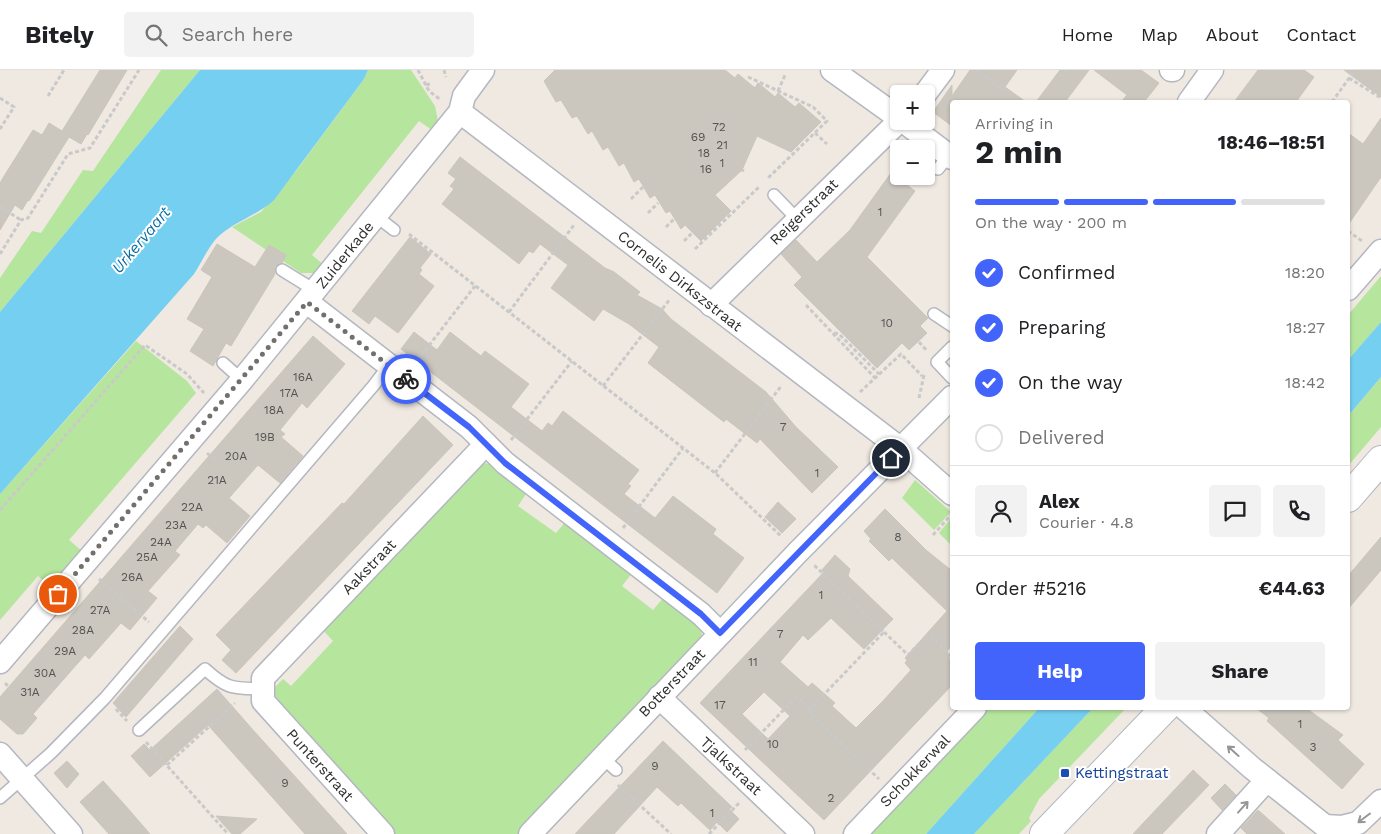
<!DOCTYPE html>
<meta charset="utf-8">
<style>
:root{--surface:#fff;--page:#f2f2f2;--text:#202124;--muted:#757577;--line:#e0e0e0;--accent:#4264fb}
body{margin:0;font-family:"Work Sans",sans-serif;background:var(--page);color:var(--text);height:100vh;display:flex;flex-direction:column;font-size:19px;white-space:nowrap}
*{box-sizing:border-box;margin:0}
p{font-size:16px;color:var(--muted)}
.icon{flex:none;width:28px;height:28px;fill:none;stroke:currentColor;stroke-width:2;stroke-linecap:round;stroke-linejoin:round}
.map{position:relative;flex:1;overflow:hidden}
.drawer{position:absolute;left:950px;top:30px;width:400px;height:610px;display:flex;flex-direction:column;background:var(--surface);border-radius:5px;box-shadow:0 1px 4px #0004}
.drawer>*{flex:none}
.controls{position:absolute;left:890px;top:15px;display:grid;gap:10px}
.controls a{display:grid;place-items:center;width:45px;height:45px;border-radius:5px;background:var(--surface);box-shadow:0 1px 4px #0004;font-size:25px}
.pin{position:absolute;display:grid;place-items:center;width:42px;height:42px;color:#fff;margin:-21px;border:2px solid #fff;border-radius:50%;box-shadow:0 1px 5px #0007}
.courier{position:absolute;display:grid;place-items:center;width:50px;height:50px;margin:-25px;border:4px solid #4264fb;border-radius:50%;background:#fff;color:#222;box-shadow:0 1px 6px #0007}
.headline em{font-style:normal;font-weight:700}
.headline div{display:flex;flex-direction:column-reverse}
.headline{display:flex;align-items:center;justify-content:space-between;height:85px;padding:0 25px}
h1{font-size:32px;font-weight:700;line-height:38px}
.bar{display:grid;grid-template-columns:repeat(4,1fr);gap:8px 5px;align-content:center;height:60px;padding:0 25px}
.bar i{height:6px;border-radius:4px;background:var(--line)}
.bar .active{background:var(--accent)}
.bar p{grid-column:span 4}
.line{display:flex;align-items:center;gap:12px;padding:0 25px;border-top:1px solid var(--line)}
.line div{flex:1}
.round{display:grid;place-items:center;flex:none;width:52px;height:52px;border-radius:5px;background:var(--page)}
ol{padding:0 25px;list-style:none}
li{display:flex;align-items:center;gap:15px;height:55px}
li p{margin-inline-start:auto}
li .icon{padding:5px;border-radius:50%;background:var(--accent);color:#fff;stroke-width:4}
li:last-child{color:var(--muted)}
li i{width:28px;height:28px;border:2px solid var(--line);border-radius:50%}
.primary-button{display:flex;gap:10px;margin-top:auto;padding:10px 25px}
.primary-button a{flex:1;height:58px;border-radius:5px;background:var(--accent);color:#fff;font-size:20px;font-weight:700;line-height:58px;text-align:center}
.primary-button a+a{background:var(--page);color:var(--text)}
header{display:flex;align-items:center;gap:30px;box-sizing:border-box;height:70px;padding:0 25px;background:var(--surface);border-bottom:1px solid var(--line)}
header strong{font-size:24px}
nav{display:flex;gap:28px;margin-inline-start:auto;font-size:18px}
.search{width:350px;height:45px;background:var(--page);display:flex;align-items:center;gap:12px;box-sizing:border-box;padding:0 18px;border-radius:5px;color:var(--muted);font-size:19px}
.map>svg:first-child{display:block}
.green{fill:#b6e59e}
.water{fill:#75cff0}
.building{fill:#cbc7bf;stroke:#cbc5ba;fill-rule:evenodd}
.lines{fill:none;stroke-linecap:round;stroke-linejoin:round}
.service-casing{stroke:#b4b7c1;stroke-width:14}
.minor-casing{stroke:#b4b7c1;stroke-width:25}
.secondary-casing{stroke:#b4b7c1;stroke-width:30}
.path{stroke:#c9c9c9;stroke-width:3;stroke-dasharray:4 2.5;stroke-linecap:butt}
.service{stroke:#fff;stroke-width:11}
.minor{stroke:#fff;stroke-width:22}
.secondary{stroke:#fff;stroke-width:28}
.oneway{stroke:#969696}
.done{stroke:#726f6d;stroke-width:5;stroke-dasharray:0 9}
.route{stroke:#4264fb;stroke-width:6}
.transit-dot{fill:#1a4fb4;stroke:#fff;stroke-width:2}
.labels{text-anchor:middle;dominant-baseline:central;stroke-width:4;stroke-linejoin:round;paint-order:stroke}
.number-label{font-size:12px;fill:#555452}
.street-label{font-size:15px;fill:#2e2e2e;stroke:#fff}
.transit-label{font-size:15px;fill:#164399;stroke:#fff;text-anchor:start}
.water-label{font-size:16px;font-style:italic;fill:#0d6fa3;stroke:#fff}
</style>
<header>
<strong>Bitely</strong>
<div class="search"><svg class="icon" aria-label="search" viewBox="0 0 24 24"><circle cx="10" cy="10" r="6"/><path d="M15 15l6 6"/></svg>Search here</div>
<nav><a>Home</a><a>Map</a><a>About</a><a>Contact</a></nav>
</header>
<div class="map">
<svg width="1381" height="764" viewBox="0 0 1381 764">
<rect width="100%" height="100%" fill="#efe9e1"/>
<g class="green">
<polygon points="161,0 200,0 0,242 0,208 32,161 41,163 83,100 93,101"/>
<polygon points="368,0 411,0 435,36 438,51 432,60 419,51 312,185 324,195 315,203 301,203 232,157 261,142 296,101 364,9"/>
<polygon points="1381,206 1381,252 1348,290 1348,245"/>
<polygon points="136,271 187,311 196,323 69,470 83,482 52,518 38,506 0,550 0,424"/>
<polygon points="1381,307 1381,357 1348,396 1348,346"/>
<polygon points="482,393 491,394 528,421 518,436 556,463 567,450 633,502 622,516 653,540 665,526 701,559 702,564 697,577 518,764 393,764 270,622 283,609 291,616 333,571 321,558"/>
<polygon points="915,410 951,442 934,460 902,428"/>
<polygon points="952,447 952,476 939,463"/>
<polygon points="989,638 1039,638 926,764 867,764"/>
<polygon points="1093,638 1126,638 1039,729 1029,748 1031,751 1019,764 974,764"/>
</g>
<g class="water">
<path d="M200,0H368L364,9L274,130C257,146 230,153 215,170C207,180 201,193 194,204L0,424V242Z"/>
<polygon points="1381,252 1381,307 1348,346 1348,290"/>
<polygon points="1039,638 1093,638 974,764 926,764"/>
</g>
<g class="building">
<polygon points="100,0 127,0 88,65 87,64 81,74 69,67 29,131 28,130 22,140 15,135 0,160 0,113 6,103 33,60 42,65 49,53 62,61"/>
<polygon points="555,0 725,0 735,8 738,4 755,18 758,13 775,27 778,23 795,37 799,33 821,52 791,82 757,66 742,100 715,125 731,141 701,171 685,155 681,159 670,141 666,143 655,125 650,128 639,109 634,112 624,93 619,96 608,77 603,80 592,61 588,64 577,46 572,48 561,30 556,32 544,11"/>
<polygon points="970,0 1017,0 1005,17 1026,32 952,32 952,56 933,42 952,15 952,26"/>
<polygon points="1060,0 1089,0 1065,32 1036,32"/>
<polygon points="1094,0 1141,0 1159,13 1144,32 1121,32 1127,25"/>
<polygon points="1258,0 1304,0 1314,7 1296,32 1234,32"/>
<polygon points="1344,0 1381,0 1381,27"/>
<polygon points="1381,48 1381,107 1348,155 1348,63 1363,74"/>
<polygon points="460,87 605,198 614,202 640,222 637,225 662,239 671,249 766,322 796,357 838,397 812,423 760,369 757,373 726,349 724,352 648,293 659,277 629,254 603,239 594,251 551,218 568,195 540,174 533,183 529,181 519,194 442,134 454,119 450,116 456,109 448,103"/>
<polygon points="891,103 915,121 867,187 928,248 920,256 927,263 909,280 902,273 877,298 794,215 802,207 781,184 796,170 817,192 850,160"/>
<polygon points="410,167 431,184 420,198 422,200 419,204 434,216 398,263 375,246 369,254 352,241"/>
<polygon points="217,174 255,197 269,175 286,185 282,193 275,196 275,204 231,276 226,273 213,296 190,281 204,259 187,249 212,207 201,200"/>
<polygon points="414,262 437,280 450,262 481,286 485,281 529,314 511,337 542,361 548,353 552,356 563,341 639,400 628,414 631,416 624,424 655,448 673,426 716,459 713,464 744,488 717,523 401,279"/>
<polygon points="313,266 345,294 307,338 302,333 280,360 285,364 281,367 303,386 280,413 258,395 229,428 250,446 227,473 206,455 203,458 198,454 175,481 180,485 148,521 157,528 130,560 121,553 89,589 85,585 33,644 37,648 23,664 17,664 0,649 0,627"/>
<polygon points="423,346 453,375 236,603 222,590 231,580 216,565 342,433 344,434"/>
<polygon points="778,432 796,449 782,463 765,447"/>
<path d="M885,439L926,480L952,501V575L947,581L952,599V615L824,750L700,633L824,502L822,500L835,485L850,499L848,506L893,549L864,579L831,548L808,570L803,565L780,592L808,617L812,613L835,633L832,636L856,658L883,631L911,600L905,593L907,590L905,588L947,541L892,488L889,491L869,471L871,469L864,461ZM764,622L790,646L768,669L742,644Z"/>
<polygon points="1381,467 1381,500 1348,539 1348,506"/>
<polygon points="180,556 193,569 126,647 113,633"/>
<polygon points="217,619 253,660 347,764 305,764 208,655 150,707 131,686 144,674 150,680"/>
<polygon points="1256,638 1306,638 1343,665 1338,670 1364,694 1342,719 1267,651 1269,648"/>
<polygon points="663,671 732,737 729,739 739,749 727,762 717,752 710,760 681,733 678,736 657,717 614,764 575,764"/>
<polygon points="67,691 79,704 67,718 54,703"/>
<polygon points="1193,700 1209,715 1162,764 1133,764"/>
<polygon points="103,711 124,734 150,764 109,764 80,732"/>
<polygon points="1225,714 1236,725 1222,740 1211,728"/>
<polygon points="1258,740 1285,764 1247,764 1241,758"/>
<polygon points="216,746 257,749 240,764 232,764"/>
</g>
<g class="lines">
<g class="service-casing">
<g id="service">
<polyline points="938,99 949,85"/>
<polyline points="774,125 797,149"/>
<polyline points="376,146 394,160"/>
<polyline points="282,200 316,221"/>
<polyline points="934,244 952,256"/>
<polyline points="952,277 937,292 952,308"/>
<polyline points="223,293 242,310"/>
<path d="M139,660L205,599C228,620 233,618 263,619"/>
<polyline points="602,687 616,700"/>
<polyline points="0,728 51,683 105,628 374,315 389,295"/>
</g>
</g>
<g class="minor-casing">
<g id="minor">
<polyline points="832,0 899,48"/>
<polyline points="1171,0 1173,0"/>
<polyline points="925,24 943,0"/>
<polyline points="1189,32 1212,0"/>
<polyline points="460,42 901,379 952,424"/>
<polyline points="903,51 952,88"/>
<polyline points="1348,219 1381,181"/>
<polyline points="307,232 469,357 505,393 701,544 720,563"/>
<polyline points="711,235 899,51"/>
<polyline points="0,592 242,310 460,42 464,26 483,0"/>
<polyline points="659,627 803,764"/>
<polyline points="1184,638 1252,698 1325,756 1342,757 1358,753 1381,731"/>
<polyline points="0,684 71,764"/>
<polyline points="383,764 263,631 263,608 486,374"/>
<polyline points="530,764 798,482 952,327"/>
<polyline points="855,764 975,638"/>
<polyline points="1218,764 1267,710"/>
</g>
</g>
<g class="secondary-casing">
<g id="secondary">
<polyline points="1348,428 1381,390"/>
<polyline points="1044,764 1165,638"/>
</g>
</g>
<g class="path">
<polyline points="418,0 429,21 441,30"/>
<polyline points="444,0 446,7"/>
<polyline points="977,0 1005,21"/>
<polyline points="748,7 813,37 827,51 767,109"/>
<polyline points="1060,7 1066,0"/>
<polyline points="1349,8 1381,28"/>
<polyline points="426,15 432,13"/>
<polyline points="778,21 785,5"/>
<polyline points="48,26 64,0"/>
<polyline points="0,28 14,37 0,59"/>
<polyline points="1332,32 1355,0"/>
<polyline points="815,63 827,74"/>
<polyline points="742,100 744,101"/>
<polyline points="631,129 643,117"/>
<polyline points="0,137 21,150"/>
<polyline points="648,143 658,133"/>
<polyline points="666,157 674,149"/>
<polyline points="1348,161 1362,171"/>
<polyline points="409,164 715,403 782,467"/>
<polyline points="684,171 692,163"/>
<polyline points="695,179 759,117"/>
<polyline points="0,184 21,150 28,148 68,84 90,78 139,0"/>
<polyline points="806,235 875,308"/>
<polyline points="509,242 574,155"/>
<polyline points="834,263 839,264 879,304"/>
<polyline points="919,272 927,281"/>
<polyline points="417,291 475,216"/>
<polyline points="603,316 670,229"/>
<polyline points="860,322 901,284 922,306"/>
<polyline points="919,328 924,305"/>
<polyline points="511,370 572,291"/>
<polyline points="207,383 216,391"/>
<polyline points="715,403 782,315"/>
<polyline points="0,440 145,275 187,304 204,323"/>
<polyline points="623,458 683,378"/>
<polyline points="933,465 951,445"/>
<polyline points="99,509 149,552"/>
<polyline points="884,562 908,585 929,564 952,587"/>
<polyline points="5,613 12,620"/>
<polyline points="116,639 127,651"/>
<polyline points="810,639 809,642 879,709"/>
<polyline points="146,672 228,764"/>
<polyline points="745,680 797,626 810,639 884,562 814,495"/>
<polyline points="167,695 235,633"/>
<polyline points="618,715 671,764"/>
<polyline points="709,764 740,732"/>
</g>
<use href="#service" class="service"/>
<use href="#minor" class="minor"/>
<use href="#secondary" class="secondary"/>
</g>
<defs><path id="oneway-shaft" d="M-6 0H5M1.5-3L5.5 0L1.5 3" fill="none" stroke-width="1.6" stroke-linecap="round" stroke-linejoin="round" transform="scale(1.25)"/></defs>
<g class="oneway">
<use href="#oneway-shaft" transform="translate(1233 681) rotate(-138)"/>
<use href="#oneway-shaft" transform="translate(1243 737) rotate(-48)"/>
<use href="#oneway-shaft" transform="translate(1364 748) rotate(143)"/>
</g>
<g class="lines">
<polyline class="done" points="58,524 307,232 406,309"/>
<polyline class="route" points="406,309 469,357 505,393 701,544 720,563 891,388"/>
</g>
<rect class="transit-dot" x="1060" y="698" width="10" height="10" rx="2.5"/>
<g class="labels">
<g class="number-label">
<text x="719" y="57">72</text>
<text x="698" y="67">69</text>
<text x="722" y="75">21</text>
<text x="704" y="83">18</text>
<text x="722" y="93">1</text>
<text x="706" y="99">16</text>
<text x="880" y="142">1</text>
<text x="887" y="253">10</text>
<text x="303" y="307">16A</text>
<text x="289" y="323">17A</text>
<text x="274" y="340">18A</text>
<text x="783" y="357">7</text>
<text x="265" y="367">19B</text>
<text x="236" y="386">20A</text>
<text x="817" y="403">1</text>
<text x="217" y="410">21A</text>
<text x="192" y="437">22A</text>
<text x="176" y="455">23A</text>
<text x="898" y="467">8</text>
<text x="161" y="472">24A</text>
<text x="147" y="487">25A</text>
<text x="132" y="507">26A</text>
<text x="821" y="525">1</text>
<text x="100" y="540">27A</text>
<text x="83" y="560">28A</text>
<text x="780" y="564">7</text>
<text x="65" y="581">29A</text>
<text x="753" y="592">11</text>
<text x="45" y="603">30A</text>
<text x="30" y="622">31A</text>
<text x="720" y="635">17</text>
<text x="1300" y="654">1</text>
<text x="773" y="674">10</text>
<text x="1313" y="677">3</text>
<text x="655" y="696">9</text>
<text x="285" y="713">9</text>
<text x="831" y="728">2</text>
<text x="712" y="743">1</text>
</g>
<g class="street-label">
<text transform="translate(804 142) rotate(-44)">Reigerstraat</text>
<text transform="translate(345 185) rotate(-51)">Zuiderkade</text>
<text transform="translate(680 211) rotate(38)">Cornelis Dirkszstraat</text>
<text transform="translate(369 497) rotate(-46)">Aakstraat</text>
<text transform="translate(672 613) rotate(-46)">Botterstraat</text>
<text transform="translate(320 695) rotate(48)">Punterstraat</text>
<text transform="translate(731 696) rotate(43)">Tjalkstraat</text>
<text transform="translate(915 701) rotate(-46)">Schokkerwal</text>
</g>
<g class="transit-label">
<text x="1075" y="703">Kettingstraat</text>
</g>
<g class="water-label">
<text transform="translate(141 170) rotate(-50)">Urkervaart</text>
</g>
</g>
</svg>
<div class="controls">
<a>+</a>
<a>−</a>
</div>
<div class="pin" style="left:58px;top:524px;background:#ea580c"><svg class="icon" aria-label="bag" viewBox="0 0 24 24"><path d="M5 8h14l-1 12H6zM9 8a3 3 0 0 1 6 0"/></svg></div>
<div class="pin" style="left:891px;top:388px;background:#1f2937"><svg class="icon" aria-label="home" viewBox="0 0 24 24"><path d="M3 11l9-7 9 7M6 9v11h12V9"/></svg></div>
<div class="courier" style="left:406px;top:309px"><svg class="icon" aria-label="bike" viewBox="0 0 24 24"><circle cx="6" cy="16" r="4"/><circle cx="18" cy="16" r="4"/><path d="M6 16l4-8h5l3 8M10 8l3 8H6M13 5h3"/></svg></div>
<section class="drawer">
<div class="headline"><div><h1>2 min</h1><p>Arriving in</p></div><em>18:46–18:51</em></div>
<div class="bar"><i class="active"></i><i class="active"></i><i class="active"></i><i></i><p>On the way · 200 m</p></div>
<ol>
<li><svg class="icon" aria-label="check" viewBox="0 0 24 24"><path d="M5 12l5 5 9-10"/></svg>Confirmed<p>18:20</p></li>
<li><svg class="icon" aria-label="check" viewBox="0 0 24 24"><path d="M5 12l5 5 9-10"/></svg>Preparing<p>18:27</p></li>
<li><svg class="icon" aria-label="check" viewBox="0 0 24 24"><path d="M5 12l5 5 9-10"/></svg>On the way<p>18:42</p></li>
<li><i></i>Delivered</li>
</ol>
<div class="line" style="height:90px"><a class="round"><svg class="icon" aria-label="person" viewBox="0 0 24 24"><circle cx="12" cy="8" r="4"/><path d="M4 21q1-7 8-7t8 7"/></svg></a><div><b>Alex</b><p>Courier · 4.8</p></div><a class="round"><svg class="icon" aria-label="chat" viewBox="0 0 24 24"><path d="M4 5h16v11H9l-5 4z"/></svg></a><a class="round"><svg class="icon" aria-label="phone" viewBox="0 0 24 24"><path d="M5 4h4l2 5-3 2q2 4 5 5l2-3 5 2v4C11 20 4 13 5 4z"/></svg></a></div>
<div class="line" style="height:65px"><div>Order #5216</div><b>€44.63</b></div>
<div class="primary-button"><a>Help</a><a>Share</a></div>
</section>
</div>
